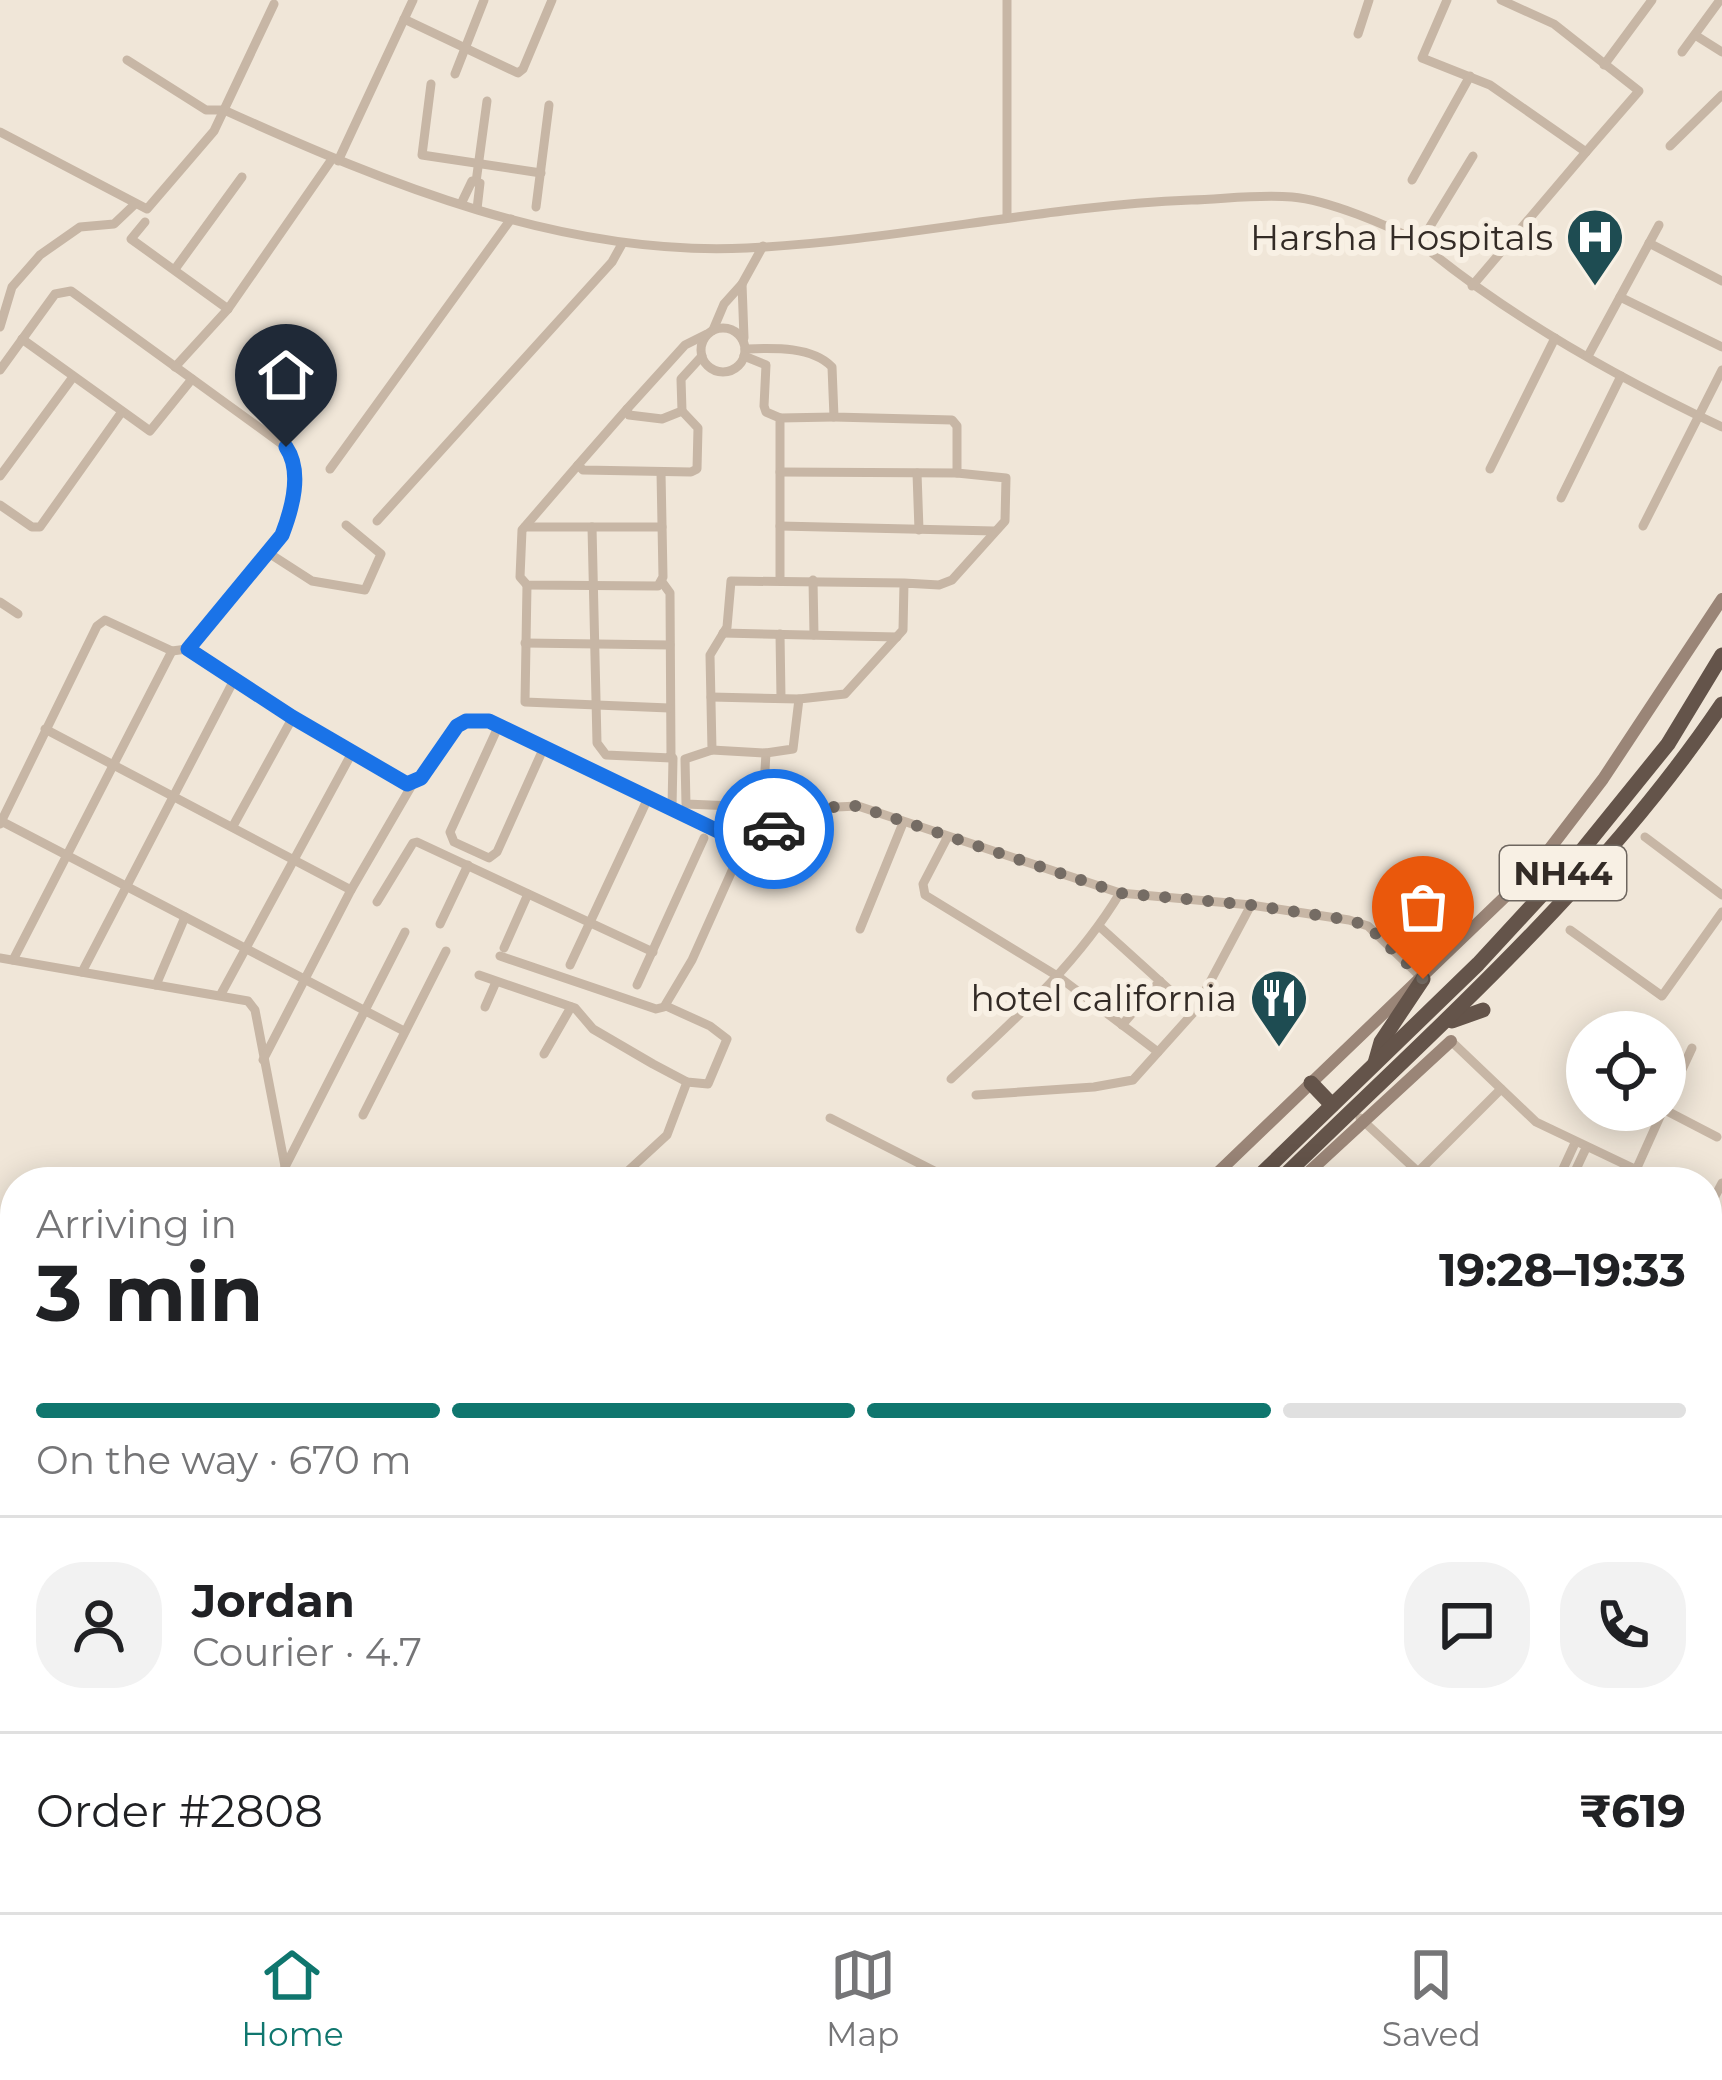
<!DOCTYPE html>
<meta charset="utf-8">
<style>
:root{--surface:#fff;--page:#f2f2f2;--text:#202124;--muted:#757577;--line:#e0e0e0;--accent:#0f766e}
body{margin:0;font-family:Montserrat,sans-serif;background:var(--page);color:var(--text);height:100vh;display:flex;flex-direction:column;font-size:45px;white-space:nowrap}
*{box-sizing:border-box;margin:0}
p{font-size:39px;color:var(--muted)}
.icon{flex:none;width:66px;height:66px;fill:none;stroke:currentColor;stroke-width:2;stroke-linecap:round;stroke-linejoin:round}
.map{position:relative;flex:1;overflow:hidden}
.details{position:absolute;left:0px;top:1167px;width:1722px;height:747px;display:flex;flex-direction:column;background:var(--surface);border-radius:48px 48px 0 0;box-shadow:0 6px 30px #0003}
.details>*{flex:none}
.fabs{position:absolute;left:1566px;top:1011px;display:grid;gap:24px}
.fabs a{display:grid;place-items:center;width:120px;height:120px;border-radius:50%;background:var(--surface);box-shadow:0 6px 30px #0003;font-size:60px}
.pin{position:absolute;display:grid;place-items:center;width:102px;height:102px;color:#fff;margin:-123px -51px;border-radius:50% 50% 50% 0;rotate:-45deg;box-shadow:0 0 12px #0007}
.pin .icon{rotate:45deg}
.courier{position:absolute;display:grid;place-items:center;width:120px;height:120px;margin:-60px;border:9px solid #1a73e8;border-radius:50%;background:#fff;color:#222;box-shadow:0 3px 15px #0007}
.head em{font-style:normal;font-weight:700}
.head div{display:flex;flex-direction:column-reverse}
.head{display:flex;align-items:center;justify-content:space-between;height:204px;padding:0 36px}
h1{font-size:78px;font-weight:700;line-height:90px}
.bar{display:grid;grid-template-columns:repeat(4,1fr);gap:18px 12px;align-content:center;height:144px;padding:0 36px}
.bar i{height:15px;border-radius:9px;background:var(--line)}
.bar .active{background:var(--accent)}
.bar p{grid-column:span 4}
.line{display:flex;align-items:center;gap:30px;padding:0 36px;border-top:3px solid var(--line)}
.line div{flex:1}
.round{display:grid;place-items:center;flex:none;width:126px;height:126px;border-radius:48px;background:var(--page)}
.tabs{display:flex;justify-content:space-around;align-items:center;height:168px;border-top:3px solid var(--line);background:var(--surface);font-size:33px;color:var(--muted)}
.tabs a{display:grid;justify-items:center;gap:6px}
.tabs .active{color:var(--accent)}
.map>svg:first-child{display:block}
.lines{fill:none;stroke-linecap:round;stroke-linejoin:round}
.minor{stroke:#c7b6a5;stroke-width:9}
.secondary{stroke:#9a8577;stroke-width:12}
.trunk{stroke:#64544a;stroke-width:15}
.done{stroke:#756c64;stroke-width:12;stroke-dasharray:0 21.6}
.route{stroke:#1a73e8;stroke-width:15}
.labels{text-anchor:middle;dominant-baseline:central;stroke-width:12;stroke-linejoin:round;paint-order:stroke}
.shield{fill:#f8f0e4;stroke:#6e665f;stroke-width:3}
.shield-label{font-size:33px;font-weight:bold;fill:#332b26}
.poi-label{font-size:36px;fill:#332b26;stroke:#f8f0e4;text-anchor:end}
</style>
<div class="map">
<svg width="1722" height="1912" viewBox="0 0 1722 1912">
<rect width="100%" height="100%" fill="#f0e6d8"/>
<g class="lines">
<g class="minor">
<polyline points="1447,0 1422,58 1490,85 1586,152 1639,91 1554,24 1501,0"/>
<polyline points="404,19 518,73 523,69 552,0"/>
<polyline points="1358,34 1369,0"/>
<polyline points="1695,35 1722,52"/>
<polyline points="1682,52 1720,0"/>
<path d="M127,60L206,110H224C387,184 564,257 747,248C896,241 1042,206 1191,200C1224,199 1259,194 1292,197C1327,200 1389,225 1420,243"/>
<polyline points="1604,65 1652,0"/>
<polyline points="455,74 484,0"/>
<polyline points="431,84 422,155 541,173"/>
<polyline points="0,132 147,209 214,131 274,4"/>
<polyline points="1670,146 1722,95"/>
<path d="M1473,156L1420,243C1510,318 1616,377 1722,427"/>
<polyline points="338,161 413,0"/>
<polyline points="1412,180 1470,76"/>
<polyline points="476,182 487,101"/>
<polyline points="461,204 472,181 480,183 477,209"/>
<polyline points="536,207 549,105"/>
<polyline points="1007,216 1007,0"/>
<polyline points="145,222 131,239 228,309"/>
<polyline points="1649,243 1722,281"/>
<polyline points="175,269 242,177"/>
<polyline points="742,284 744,338"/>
<polyline points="1472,286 1586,152"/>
<polyline points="1620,297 1722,347"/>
<polyline points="0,327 12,287 40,255 80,227 114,224 134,205"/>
<circle cx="723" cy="350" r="22"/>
<polyline points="713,330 724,304 742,284 763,246"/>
<polyline points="22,339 150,431 192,379"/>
<path d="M745,349C773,348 812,346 832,367L834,417L952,420L957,426V473L1006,478L1005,521L952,580L939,585L904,583L903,630L845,694L799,699L793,749L766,753L763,804L757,807L686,804L685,759L712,750L710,655L727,627L731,581L904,583"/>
<polyline points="702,356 681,379 682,411 662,419 629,415 627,409 685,345 707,334"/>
<polyline points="744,356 766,365 764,406 766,412 780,418 780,579"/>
<polyline points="1588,356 1659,225"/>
<polyline points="175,367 228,309 332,159"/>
<path d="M0,370L55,294L71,291L286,447C303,472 292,508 282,535L187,649"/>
<polyline points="627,409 578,465 583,470 691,472 697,469 698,428 682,411"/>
<polyline points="780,418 834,417"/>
<polyline points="578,465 522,530 520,577 527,585 658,586 663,577 661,472"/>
<polyline points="330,469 511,219"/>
<polyline points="1490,469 1555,338"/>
<polyline points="780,472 957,473"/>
<polyline points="917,473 919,530"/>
<polyline points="0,476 73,377"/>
<polyline points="1561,498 1621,376"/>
<polyline points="0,505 32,527 40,527 121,413"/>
<polyline points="377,521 612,262 622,244"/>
<polyline points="780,526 994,531"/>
<polyline points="1643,526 1722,370"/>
<polyline points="525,527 662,527"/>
<polyline points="592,527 597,743 606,755 671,758 670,593 662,582"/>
<polyline points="267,552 312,581 365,590 381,554 346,525"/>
<polyline points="813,580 814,635"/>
<polyline points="527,585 525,702 669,708"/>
<polyline points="0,602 18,614"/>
<polyline points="723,633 897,637"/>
<polyline points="780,634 781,698"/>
<polyline points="525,643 670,645"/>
<polyline points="711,697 799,699"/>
<polyline points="499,725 450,832 454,842 489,858 497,852 545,745"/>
<polyline points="45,729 351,890"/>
<polyline points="712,750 766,753"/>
<polyline points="672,808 673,758"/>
<polyline points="1,821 404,1031"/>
<polyline points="0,824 97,626 105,620 172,651 187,649 293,717 407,784 421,778 457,726 466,721 489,721 744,844 815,808 858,806 1120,893 1251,905 1349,920 1368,926 1422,978"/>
<polyline points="233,826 293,717"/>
<polyline points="1645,837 1722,895"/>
<polyline points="947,838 923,884 925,895 1059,977 1158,1052"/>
<polyline points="377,902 413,843 417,842 653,952"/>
<polyline points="440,924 468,865"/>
<polyline points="1100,927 1194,1012"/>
<polyline points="860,929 903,823"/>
<polyline points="1570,930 1662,996 1722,912"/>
<polyline points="504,948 528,894"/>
<polyline points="500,956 656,1009 664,1007 692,960 744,844"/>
<polyline points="0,958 248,1001 255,1010 288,1182"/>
<polyline points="13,960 172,651"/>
<polyline points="570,965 649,796"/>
<polyline points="82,972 235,678"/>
<polyline points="479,975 575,1008 593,1029 653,1064 687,1082 708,1084 727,1039 710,1026 666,1006"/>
<polyline points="156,985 185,917"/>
<polyline points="637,985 704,838"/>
<polyline points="221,994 353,751"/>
<polyline points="485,1007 496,982"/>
<polyline points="1122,1025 1160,981"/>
<polyline points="1451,1041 1536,1122 1662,1182"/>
<polyline points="544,1054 571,1007"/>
<polyline points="263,1060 351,890 412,785"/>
<path d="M951,1079C1013,1021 1076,966 1120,893"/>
<polyline points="976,1095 1094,1087 1133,1080 1194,1012 1251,905"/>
<polyline points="1665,1106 1692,1048"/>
<polyline points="1665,1110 1717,1137"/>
<polyline points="363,1115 446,951"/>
<polyline points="830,1118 956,1182"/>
<polyline points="1360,1118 1429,1182"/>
<polyline points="285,1167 405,932"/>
<polyline points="1636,1170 1663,1110"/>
<polyline points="616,1182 667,1135 687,1082"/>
<polyline points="1408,1182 1501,1089"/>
<polyline points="1495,1182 1499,1175 1512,1182"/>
<polyline points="1557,1182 1575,1143"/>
<polyline points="1570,1182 1586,1148"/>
<polyline points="1711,1204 1722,1183"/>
<polyline points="1707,1292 1722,1262"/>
<polyline points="1707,1342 1722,1349"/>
<polyline points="1707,1396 1720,1403"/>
<polyline points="1707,1501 1717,1479"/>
<polyline points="1707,1601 1722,1609"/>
<polyline points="1707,1652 1722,1664"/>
<polyline points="1707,1719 1722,1729"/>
<polyline points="1708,1719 1722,1701"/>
<polyline points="1707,1789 1722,1779"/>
<polyline points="1707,1801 1722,1813"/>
<polyline points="346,1899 344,1902 362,1912"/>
<polyline points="955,1899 980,1912"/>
<polyline points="992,1899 1005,1912"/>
<polyline points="1206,1899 1215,1912"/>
<polyline points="1624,1899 1644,1912"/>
<polyline points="1693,1899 1713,1912"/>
<polyline points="849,1900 850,1899"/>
<polyline points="908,1912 917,1899"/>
<polyline points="1611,1912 1619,1899"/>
</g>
<g class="secondary">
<polyline points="1208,1182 1535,868 1603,779 1722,599"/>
<polyline points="1298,1182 1451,1041"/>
<polyline points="505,1912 514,1899"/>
<polyline points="591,1912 601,1899"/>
</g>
<g class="trunk">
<polyline points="1452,1021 1483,1010"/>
<polyline points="1375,1063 1381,1042 1423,979"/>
<polyline points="1311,1083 1332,1105"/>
<polyline points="1253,1182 1478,964 1575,859 1668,744 1722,655"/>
<path d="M1278,1182C1434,1029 1599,886 1722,704"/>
<polyline points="552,1912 562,1899"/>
<polyline points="576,1912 585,1899"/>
</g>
</g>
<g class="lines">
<polyline class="done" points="774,829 815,808 857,806 1120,893 1251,905 1349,920 1368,926 1423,979"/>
<path class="route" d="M286,447C303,472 292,509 282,535L188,649L292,717L407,784L421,778L457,726L466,721H489L745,844L774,829"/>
</g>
<defs>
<g id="hospital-pin" transform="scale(3)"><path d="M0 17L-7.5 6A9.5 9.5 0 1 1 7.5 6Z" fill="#1e4c52" stroke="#f8f0e4"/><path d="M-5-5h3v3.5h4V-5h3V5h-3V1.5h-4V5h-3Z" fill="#fff"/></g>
<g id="restaurant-pin" transform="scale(3)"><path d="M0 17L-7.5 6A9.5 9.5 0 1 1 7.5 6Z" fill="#1e4c52" stroke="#f8f0e4"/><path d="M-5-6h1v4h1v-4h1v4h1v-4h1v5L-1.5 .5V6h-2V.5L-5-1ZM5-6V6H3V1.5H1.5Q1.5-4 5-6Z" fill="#fff"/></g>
</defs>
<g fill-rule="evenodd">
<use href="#hospital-pin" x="1595" y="237"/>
<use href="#restaurant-pin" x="1279" y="998"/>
</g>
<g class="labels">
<rect class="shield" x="1500" y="846" width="126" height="54" rx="9"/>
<g class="shield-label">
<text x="1563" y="873">NH44</text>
</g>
<g class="poi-label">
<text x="1553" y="237">Harsha Hospitals</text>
<text x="1237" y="998">hotel california</text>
</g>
</g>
</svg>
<div class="fabs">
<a><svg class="icon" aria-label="locate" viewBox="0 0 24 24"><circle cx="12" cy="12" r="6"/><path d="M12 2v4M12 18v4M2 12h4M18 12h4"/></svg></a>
</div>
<div class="pin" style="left:1423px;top:979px;background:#ea580c"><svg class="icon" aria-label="bag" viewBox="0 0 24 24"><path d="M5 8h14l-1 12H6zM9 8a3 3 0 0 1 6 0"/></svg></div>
<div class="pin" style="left:286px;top:447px;background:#1f2937"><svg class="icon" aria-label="home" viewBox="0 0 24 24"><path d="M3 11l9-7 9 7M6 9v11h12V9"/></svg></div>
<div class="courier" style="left:774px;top:829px"><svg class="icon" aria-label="car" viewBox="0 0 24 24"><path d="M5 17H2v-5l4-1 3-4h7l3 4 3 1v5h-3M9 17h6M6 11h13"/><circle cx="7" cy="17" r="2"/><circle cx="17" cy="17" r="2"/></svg></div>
<section class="details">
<div class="head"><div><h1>3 min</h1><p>Arriving in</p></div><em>19:28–19:33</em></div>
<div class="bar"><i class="active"></i><i class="active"></i><i class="active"></i><i></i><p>On the way · 670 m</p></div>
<div class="line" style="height:216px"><a class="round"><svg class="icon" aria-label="person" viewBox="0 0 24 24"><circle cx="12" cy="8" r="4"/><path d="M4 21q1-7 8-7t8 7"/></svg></a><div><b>Jordan</b><p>Courier · 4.7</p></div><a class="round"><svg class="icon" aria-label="chat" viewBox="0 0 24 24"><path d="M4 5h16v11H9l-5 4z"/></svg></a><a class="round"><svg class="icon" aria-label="phone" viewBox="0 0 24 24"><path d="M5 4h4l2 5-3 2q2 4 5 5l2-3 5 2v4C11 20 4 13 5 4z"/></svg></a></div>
<div class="line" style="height:156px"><div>Order #2808</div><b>₹619</b></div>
</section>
</div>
<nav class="tabs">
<a class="active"><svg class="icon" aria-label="home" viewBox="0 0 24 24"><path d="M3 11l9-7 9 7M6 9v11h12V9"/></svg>Home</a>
<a><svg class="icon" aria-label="map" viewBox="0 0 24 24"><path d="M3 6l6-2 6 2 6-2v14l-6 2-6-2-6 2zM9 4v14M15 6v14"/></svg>Map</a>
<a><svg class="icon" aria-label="saved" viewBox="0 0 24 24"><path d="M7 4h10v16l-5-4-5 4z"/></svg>Saved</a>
</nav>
